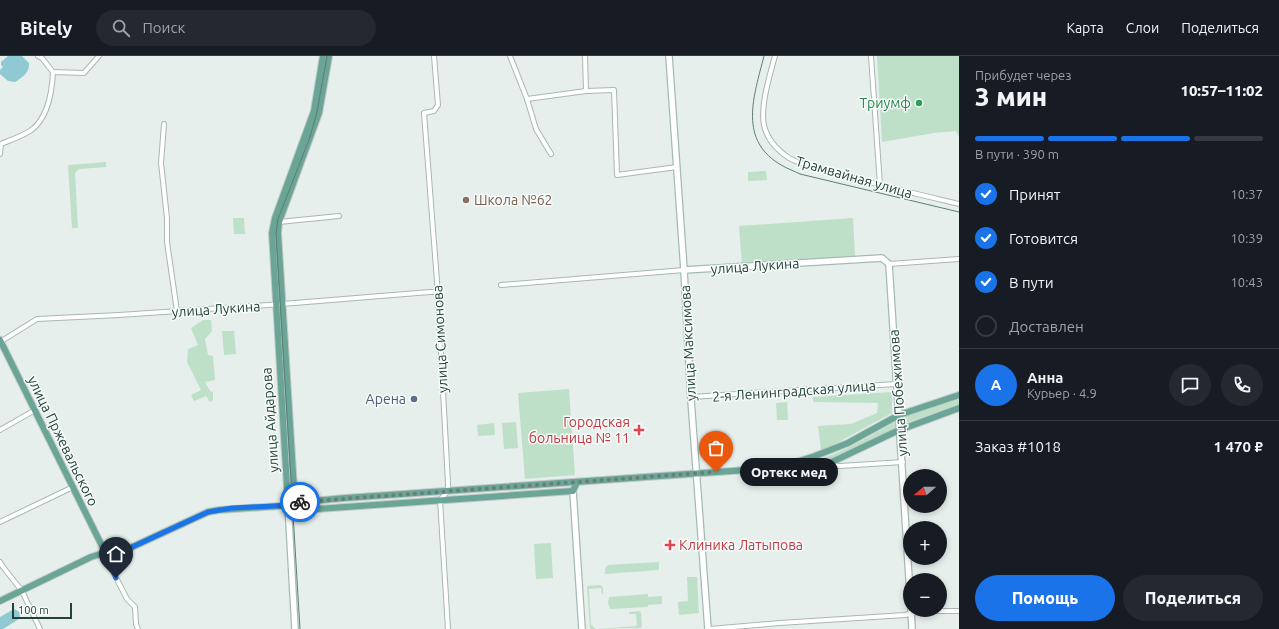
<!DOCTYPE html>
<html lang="ru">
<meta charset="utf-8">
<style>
:root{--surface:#171b24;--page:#242831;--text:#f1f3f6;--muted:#9ea1a6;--line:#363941;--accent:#1a73e8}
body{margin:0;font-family:Ubuntu,sans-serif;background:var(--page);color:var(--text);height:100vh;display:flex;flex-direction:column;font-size:15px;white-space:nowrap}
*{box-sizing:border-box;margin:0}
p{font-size:13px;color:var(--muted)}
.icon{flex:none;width:22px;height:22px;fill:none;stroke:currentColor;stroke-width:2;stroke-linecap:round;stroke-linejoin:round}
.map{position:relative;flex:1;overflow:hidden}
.side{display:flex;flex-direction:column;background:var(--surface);width:320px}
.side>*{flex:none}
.needle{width:26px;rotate:250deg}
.controls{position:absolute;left:903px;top:413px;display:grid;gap:8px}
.controls a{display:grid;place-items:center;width:44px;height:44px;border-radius:50%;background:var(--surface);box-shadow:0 2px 6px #0003;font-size:20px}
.scale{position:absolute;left:12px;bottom:10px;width:60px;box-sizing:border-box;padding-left:4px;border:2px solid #24423a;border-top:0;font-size:11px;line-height:14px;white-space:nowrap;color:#24423a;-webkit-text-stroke:3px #f7fbf9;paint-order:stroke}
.pin{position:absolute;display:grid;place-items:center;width:34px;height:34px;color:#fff;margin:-41px -17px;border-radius:50% 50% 50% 0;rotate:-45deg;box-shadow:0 0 4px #0007}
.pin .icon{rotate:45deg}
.courier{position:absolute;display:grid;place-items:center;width:40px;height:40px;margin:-20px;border:3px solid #1a73e8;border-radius:50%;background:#fff;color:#222;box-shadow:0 1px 5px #0007}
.bubble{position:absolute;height:28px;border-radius:14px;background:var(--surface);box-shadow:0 2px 6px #0003;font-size:13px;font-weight:800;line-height:28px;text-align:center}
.head em{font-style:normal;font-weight:800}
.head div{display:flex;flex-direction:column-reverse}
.head{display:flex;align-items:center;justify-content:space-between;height:68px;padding:0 16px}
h1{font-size:26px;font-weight:800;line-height:30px}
.bar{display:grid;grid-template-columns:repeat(4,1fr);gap:6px 4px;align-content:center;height:48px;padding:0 16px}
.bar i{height:5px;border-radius:3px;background:var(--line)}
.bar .on{background:var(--accent)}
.bar p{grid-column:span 4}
.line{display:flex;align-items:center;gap:10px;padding:0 16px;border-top:1px solid var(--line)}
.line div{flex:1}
.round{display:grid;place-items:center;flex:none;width:42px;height:42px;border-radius:21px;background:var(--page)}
ol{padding:0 16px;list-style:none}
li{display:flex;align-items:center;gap:12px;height:44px}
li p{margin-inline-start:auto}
li .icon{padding:4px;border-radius:50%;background:var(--accent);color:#fff;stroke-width:4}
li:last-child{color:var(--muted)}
li i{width:22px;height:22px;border:2px solid var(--line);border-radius:50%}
.primary-button{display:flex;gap:8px;margin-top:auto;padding:8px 16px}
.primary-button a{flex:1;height:46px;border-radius:24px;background:var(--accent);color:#fff;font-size:16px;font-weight:800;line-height:46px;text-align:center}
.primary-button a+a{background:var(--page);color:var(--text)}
header{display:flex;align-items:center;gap:24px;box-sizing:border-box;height:56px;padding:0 20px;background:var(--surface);border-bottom:1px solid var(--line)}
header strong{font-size:19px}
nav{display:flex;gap:22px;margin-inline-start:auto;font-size:14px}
.search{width:280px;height:36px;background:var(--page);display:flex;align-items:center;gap:10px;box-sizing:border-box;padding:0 14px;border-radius:22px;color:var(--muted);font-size:15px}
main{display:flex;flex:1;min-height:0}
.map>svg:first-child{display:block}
.green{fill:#bfe0c8}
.water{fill:#8ec9d4}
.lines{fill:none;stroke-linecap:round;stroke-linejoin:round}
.street-casing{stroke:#a8b8b2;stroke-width:6}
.secondary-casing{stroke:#a4bbb3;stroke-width:8}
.primary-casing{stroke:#c2cac8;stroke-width:8}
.street{stroke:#fff;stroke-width:4}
.secondary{stroke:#fff;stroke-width:5.5}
.primary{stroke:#6aa596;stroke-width:6}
.tram{stroke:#5f7d75;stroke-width:1}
.done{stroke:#687f78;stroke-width:4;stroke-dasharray:0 7.2}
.route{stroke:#1a73e8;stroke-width:5}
.leisure-dot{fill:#2e9e5b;stroke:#f7fbf9;stroke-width:1.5}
.education-dot{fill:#8d6e63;stroke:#f7fbf9;stroke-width:1.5}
.service-dot{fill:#5c6f8a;stroke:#f7fbf9;stroke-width:1.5}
.health-dot{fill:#e0444e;stroke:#f7fbf9;stroke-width:1.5}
.labels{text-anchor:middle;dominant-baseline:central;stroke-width:3;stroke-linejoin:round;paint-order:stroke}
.leisure-label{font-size:14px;fill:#27864d;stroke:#f7fbf9;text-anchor:end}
.street-label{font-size:14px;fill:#24423a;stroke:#f7fbf9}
.education-label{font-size:14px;fill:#785e54;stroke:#f7fbf9;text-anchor:start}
.service-label{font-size:14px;fill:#4e5e75;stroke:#f7fbf9;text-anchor:end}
.health-label{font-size:14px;fill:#be3a42;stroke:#f7fbf9;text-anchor:end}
</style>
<header>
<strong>Bitely</strong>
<div class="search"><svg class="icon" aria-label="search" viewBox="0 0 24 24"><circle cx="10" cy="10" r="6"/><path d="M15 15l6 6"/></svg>Поиск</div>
<nav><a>Карта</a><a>Слои</a><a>Поделиться</a></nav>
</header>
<main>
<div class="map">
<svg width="959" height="573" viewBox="0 0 959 573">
<rect width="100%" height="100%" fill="#e6efeb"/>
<g class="green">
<polygon points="877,0 959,0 959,81 956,75 934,77 882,86"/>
<polygon points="106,106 106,111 79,113 75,117 78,172 72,172 68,109"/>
<polygon points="766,115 767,124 748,125 748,116"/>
<polygon points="233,162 244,162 245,178 234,178"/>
<polygon points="853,162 855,201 742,209 739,170"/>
<polygon points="203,264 211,264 212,275 205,283 208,299 213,300 215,324 205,326 210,335 213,336 213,344 210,346 206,340 194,345 191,339 201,334 187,306 188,293 198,289 191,272"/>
<polygon points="222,275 234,275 236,298 224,299"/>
<polygon points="569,333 575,419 525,423 518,337"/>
<polygon points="892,336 892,357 837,387 821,394 818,370 851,368 877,357 878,347 813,346 813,341"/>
<polygon points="959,343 959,348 909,366 906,366 904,365 905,361 907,359"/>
<polygon points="787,346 788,364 777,364 776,347"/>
<polygon points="516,366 518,392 504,393 502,367"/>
<polygon points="494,367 495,379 478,380 477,369"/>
<path d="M893,367H896L897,371C876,382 835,408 812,407L814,405C842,397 868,381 893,367Z"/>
<polygon points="551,487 553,522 536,523 534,488"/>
<polygon points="659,506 659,514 605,518 605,513 608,509"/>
<polygon points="687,521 697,521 699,557 679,559 678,546 688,545"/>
<polygon points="600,529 603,531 603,538 602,538 601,532 589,533 591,569 596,573 637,570 636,558 629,558 629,556 639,555 641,557 642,570 641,572 591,573 590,572 587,530"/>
<polygon points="648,538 648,541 662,540 662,548 648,549 648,551 610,553 608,547 609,541"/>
</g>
<g class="water">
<path d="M8,0H22L29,7C30,16 22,22 15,26L8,25L0,18V14L3,11L1,9V6Z"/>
<polygon points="14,553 21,557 19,563 3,573 0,573 0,561"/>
</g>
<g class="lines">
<g class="street-casing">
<g id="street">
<polyline points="38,0 42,2 53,16"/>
<polyline points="434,0 438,49 434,55 424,57 437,225 448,427 448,435 440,444 448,573"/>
<polyline points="510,0 527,43 536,73 551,98"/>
<polyline points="585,0 586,35"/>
<path d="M775,0C770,18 760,51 764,69C767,83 777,94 789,102C801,109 819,112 832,116C874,128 917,138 959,148"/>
<polyline points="871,0 880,129"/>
<polyline points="527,43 586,35 614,34 617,119 677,111"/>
<polyline points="164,68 161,107 167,162 167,186 177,255"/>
<path d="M0,98L1,88C11,84 22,80 30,75C48,63 52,37 53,16L84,17L99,0"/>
<polyline points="279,166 339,160"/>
<polyline points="889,208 959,203"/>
<polyline points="501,229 684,214"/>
<polyline points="0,286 37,263 119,259 282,248 430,236 438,236"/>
<polyline points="691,341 896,328"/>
<polyline points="0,374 35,354"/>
<polyline points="827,409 840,410 903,406"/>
<polyline points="0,466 73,431"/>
<polyline points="105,496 108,506 127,543 135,551 136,568 138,573"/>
<polyline points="0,506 3,511 22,535 40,573"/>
<polyline points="710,573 780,567 905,559 920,555 959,555"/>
</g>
</g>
<g class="secondary-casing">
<g id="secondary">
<polyline points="669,0 684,214 691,344 708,573"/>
<polyline points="684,214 882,202 889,208 910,538"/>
<polyline points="573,435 582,573"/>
<polyline points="288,448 295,573"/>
<polyline points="911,554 912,573"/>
</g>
</g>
<g class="primary-casing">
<g id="primary">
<polyline points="0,284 105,496"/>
<polyline points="787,409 815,400 848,387 899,359 959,339"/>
<polyline points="288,448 272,177 275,162 314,55 323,0"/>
<polyline points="295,449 278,177 279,166 319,57 329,0"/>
<polyline points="295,449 303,454 573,435 577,426"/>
<path d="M0,545L91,501L113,494L130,492L208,456L219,454L295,449L302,446L345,442L775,412C795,411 815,412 834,405L897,375L959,352"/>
</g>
</g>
<use href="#street" class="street"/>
<use href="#secondary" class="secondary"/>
<use href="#primary" class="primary"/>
<g class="tram">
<path d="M764,0C754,40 737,85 783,110C788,113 794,115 800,118L959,156"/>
<polyline points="300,573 276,177 278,163 310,81 317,56 327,0"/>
</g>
</g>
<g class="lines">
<polyline class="done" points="300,446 716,416"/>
<polyline class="route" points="116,522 105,496 130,492 208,456 232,452 295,449 300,446"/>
</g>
<circle class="leisure-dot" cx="919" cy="47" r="4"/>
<circle class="education-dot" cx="466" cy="144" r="4"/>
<circle class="service-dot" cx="414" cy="343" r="4"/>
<g class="health-dot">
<path d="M637 368h4v4h4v4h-4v4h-4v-4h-4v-4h4z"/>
<path d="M668 483h4v4h4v4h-4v4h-4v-4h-4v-4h4z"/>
</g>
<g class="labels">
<g class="leisure-label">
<text x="911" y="47">Триумф</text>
</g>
<g class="street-label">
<text transform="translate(854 121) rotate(16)">Трамвайная улица</text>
<text transform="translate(755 210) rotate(-4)">улица Лукина</text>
<text transform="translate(216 253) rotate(-4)">улица Лукина</text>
<text transform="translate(440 283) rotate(-93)">улица Симонова</text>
<text transform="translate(688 287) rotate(-93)">улица Максимова</text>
<text transform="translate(794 335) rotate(-4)">2-я Ленинградская улица</text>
<text transform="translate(898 337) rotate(-94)">улица Побежимова</text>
<text transform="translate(270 364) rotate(-94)">улица Айдарова</text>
<text transform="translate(63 385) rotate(64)">улица Пржевальского</text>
</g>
<g class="education-label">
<text x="474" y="144">Школа №62</text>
</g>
<g class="service-label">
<text x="406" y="343">Арена</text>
</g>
<g class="health-label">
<text x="630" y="366">Городская<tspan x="630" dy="16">больница № 11</tspan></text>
<text x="679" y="489" text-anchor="start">Клиника Латыпова</text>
</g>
</g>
</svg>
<div class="controls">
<a><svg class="needle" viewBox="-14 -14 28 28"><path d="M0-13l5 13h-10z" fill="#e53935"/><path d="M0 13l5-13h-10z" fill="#9ea1a6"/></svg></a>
<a>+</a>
<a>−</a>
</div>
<div class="scale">100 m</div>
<div class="pin" style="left:716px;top:416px;background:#ea580c"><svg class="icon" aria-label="bag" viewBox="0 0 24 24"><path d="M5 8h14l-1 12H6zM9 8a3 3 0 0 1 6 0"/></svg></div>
<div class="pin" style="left:116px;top:522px;background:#1f2937"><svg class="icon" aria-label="home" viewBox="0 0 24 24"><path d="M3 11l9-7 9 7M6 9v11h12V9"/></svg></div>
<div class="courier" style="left:300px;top:446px"><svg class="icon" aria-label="bike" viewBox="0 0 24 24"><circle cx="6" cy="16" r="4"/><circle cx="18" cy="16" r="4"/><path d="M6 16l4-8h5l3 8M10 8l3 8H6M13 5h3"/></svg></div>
<div class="bubble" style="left:740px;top:402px;width:98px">Ортекс мед</div>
</div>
<section class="side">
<div class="head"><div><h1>3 мин</h1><p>Прибудет через</p></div><em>10:57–11:02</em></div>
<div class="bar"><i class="on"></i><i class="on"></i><i class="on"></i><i></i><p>В пути · 390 m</p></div>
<ol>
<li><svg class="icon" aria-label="check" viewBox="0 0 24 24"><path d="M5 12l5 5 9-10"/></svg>Принят<p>10:37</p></li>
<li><svg class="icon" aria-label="check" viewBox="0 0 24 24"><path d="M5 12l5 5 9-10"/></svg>Готовится<p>10:39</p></li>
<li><svg class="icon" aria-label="check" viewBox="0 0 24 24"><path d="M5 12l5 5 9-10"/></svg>В пути<p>10:43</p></li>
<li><i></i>Доставлен</li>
</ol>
<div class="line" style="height:72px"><b class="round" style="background:var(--accent);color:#fff">А</b><div><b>Анна</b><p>Курьер · 4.9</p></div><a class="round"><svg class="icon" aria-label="chat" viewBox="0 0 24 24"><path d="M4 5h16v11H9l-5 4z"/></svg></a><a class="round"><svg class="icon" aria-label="phone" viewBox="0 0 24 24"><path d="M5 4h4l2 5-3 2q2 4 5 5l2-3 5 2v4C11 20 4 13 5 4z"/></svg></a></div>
<div class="line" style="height:52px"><div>Заказ #1018</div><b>1 470 ₽</b></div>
<div class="primary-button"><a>Помощь</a><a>Поделиться</a></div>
</section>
</main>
